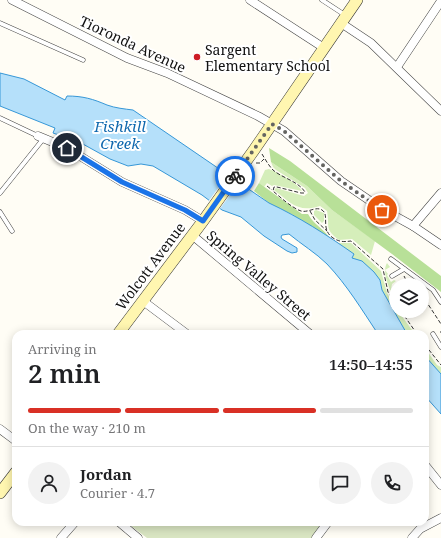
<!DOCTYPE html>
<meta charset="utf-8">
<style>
:root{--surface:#fff;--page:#f2f2f2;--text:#202124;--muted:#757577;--line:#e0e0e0;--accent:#d93025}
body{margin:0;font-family:"Noto Serif",serif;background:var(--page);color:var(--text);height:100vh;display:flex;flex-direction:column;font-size:15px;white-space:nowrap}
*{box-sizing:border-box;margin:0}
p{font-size:13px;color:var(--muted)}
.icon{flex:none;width:22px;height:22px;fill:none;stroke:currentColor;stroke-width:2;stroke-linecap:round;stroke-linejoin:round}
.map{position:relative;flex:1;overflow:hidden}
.sheet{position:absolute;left:12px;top:330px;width:417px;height:196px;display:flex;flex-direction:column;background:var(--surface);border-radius:12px;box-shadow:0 2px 10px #0003}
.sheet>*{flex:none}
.controls{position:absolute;left:389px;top:278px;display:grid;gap:8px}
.controls a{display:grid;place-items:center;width:40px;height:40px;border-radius:50%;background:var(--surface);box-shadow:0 2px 10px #0003;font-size:20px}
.pin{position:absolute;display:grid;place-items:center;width:34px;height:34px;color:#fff;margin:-17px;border:2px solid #fff;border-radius:50%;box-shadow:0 1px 4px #0007}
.courier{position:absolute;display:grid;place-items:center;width:40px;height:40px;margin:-20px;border:3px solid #1a73e8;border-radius:50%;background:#fff;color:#222;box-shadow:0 1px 5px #0007}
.overview em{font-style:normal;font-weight:600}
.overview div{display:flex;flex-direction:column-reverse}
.overview{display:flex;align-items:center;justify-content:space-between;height:68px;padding:0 16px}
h1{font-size:26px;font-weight:600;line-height:30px}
.bar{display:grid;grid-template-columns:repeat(4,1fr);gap:6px 4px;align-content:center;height:48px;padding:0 16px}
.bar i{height:5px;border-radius:3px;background:var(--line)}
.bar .on{background:var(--accent)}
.bar p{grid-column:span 4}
.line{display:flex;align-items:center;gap:10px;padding:0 16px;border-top:1px solid var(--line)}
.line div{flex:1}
.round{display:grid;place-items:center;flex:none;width:42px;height:42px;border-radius:21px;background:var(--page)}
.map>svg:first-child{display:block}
.green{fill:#d5eeba}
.forest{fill:#b8e098}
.cemetery{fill:#d9e5c2}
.water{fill:#b5e0fa;stroke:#3697d7}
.pier{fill:#fffdf5}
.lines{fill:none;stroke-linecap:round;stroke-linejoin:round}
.service-casing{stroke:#444;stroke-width:5}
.minor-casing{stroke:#444;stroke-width:9}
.secondary-casing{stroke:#333;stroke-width:12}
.path{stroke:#333;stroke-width:1;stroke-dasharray:4 2;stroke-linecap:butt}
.service{stroke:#fff;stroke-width:4}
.minor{stroke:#fff;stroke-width:8}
.secondary{stroke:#fff6b0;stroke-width:11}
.done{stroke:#646461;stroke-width:4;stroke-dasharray:0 7.2}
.route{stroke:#1a73e8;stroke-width:5}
.poi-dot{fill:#cd1d25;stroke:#fff;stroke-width:1.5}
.labels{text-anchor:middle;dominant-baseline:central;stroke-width:4;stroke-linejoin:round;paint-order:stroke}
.street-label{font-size:14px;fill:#111;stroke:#fff}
.poi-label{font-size:14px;fill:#111;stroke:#fff;text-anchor:start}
.water-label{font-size:15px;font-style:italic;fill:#0f68ae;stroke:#fff}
</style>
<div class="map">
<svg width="441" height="538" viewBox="0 0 441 538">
<rect width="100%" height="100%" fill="#fffdf5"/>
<g class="green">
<path d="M271,162L307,186L332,210L375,241L371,255L352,239L339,240C324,229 330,227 327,211L320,206C298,213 291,203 274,190L276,188L304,196L308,193L305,188L276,170L273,167Z"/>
<path d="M269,169C277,172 299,184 302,191L274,185L272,186L267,183L264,187L259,183L265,170Z"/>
<polygon points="316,210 324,213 324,221 322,223 314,215 314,211"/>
<polygon points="338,243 351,243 381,271 387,293 396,308 396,311 398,311 415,334 407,334 382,290 380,280 362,261 352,258 353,254"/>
<path d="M387,263L390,267L385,270L388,274L387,275L391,282L394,280L396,281L392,284L391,289L396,301C391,293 381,272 387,263Z"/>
<polygon points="425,348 437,365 441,367 441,374 425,356"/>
</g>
<g class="forest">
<polygon points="269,148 290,161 441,276 441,292 392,254 332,210 307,186 271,162"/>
<path d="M259,183L302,214H308C314,225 323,228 329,237L293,215L269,203L254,191Z"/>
</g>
<polygon class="cemetery" points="126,522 328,522 316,538 147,538"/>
<g class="water">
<path d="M0,73L24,79L65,100L67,96C83,96 93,99 107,105C115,108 125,109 133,110L269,203C299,217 327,235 354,254L352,258L362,261L374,272L380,280L382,290L407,334H378C362,310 347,285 327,264C316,253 301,244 289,234L282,235L281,237L282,239L297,248V252L292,253L287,251L264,236L241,217L222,210L202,195L153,166L141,164L128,166L110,159L81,143L53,133L55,128L0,106Z"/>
<polygon points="425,356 441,374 441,414 425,396"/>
</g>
<polygon class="pier" points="229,173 241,180 219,210 208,202"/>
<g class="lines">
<g class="service-casing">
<g id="service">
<polyline points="322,0 345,15"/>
<polyline points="0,23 83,60"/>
<polyline points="0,118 38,136"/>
<polyline points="0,193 44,138"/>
<polyline points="0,212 12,231"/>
<polyline points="391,259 433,290 441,302"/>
<polyline points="392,276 404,269"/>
<polyline points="433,334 441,347"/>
</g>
</g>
<g class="minor-casing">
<g id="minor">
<polyline points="12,0 127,58 167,73 258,116 284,131 341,181 382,209 413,226 441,245"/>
<polyline points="250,0 324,48"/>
<polyline points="341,23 371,43 441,111"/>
<polyline points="397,67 441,1"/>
<polyline points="38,136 67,148 122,182 185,210 203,221"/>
<polyline points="413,226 441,193"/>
<polyline points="192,235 310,334"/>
<polyline points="143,301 187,334"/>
<polyline points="0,429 16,441"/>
<polyline points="425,465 441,485"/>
<polyline points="119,522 138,538"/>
<polyline points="61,538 75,522"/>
<polyline points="316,538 328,522"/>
<polyline points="412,538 420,529 441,518"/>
</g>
</g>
<g class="secondary-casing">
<g id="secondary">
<polyline points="118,334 203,221 254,150 357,0"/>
<polyline points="0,493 16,472"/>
</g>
</g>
<g class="path">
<path d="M262,154C265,159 269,166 273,170C282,178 298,181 305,192L304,193H301L277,187H274L273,191C280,197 292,208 301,211C308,213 316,206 322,210C330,215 320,229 333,238C340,242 343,242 351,241L383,269L388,292L396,305"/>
<polyline points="256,163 260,163 264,159"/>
<polyline points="267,186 272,190"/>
<polyline points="310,211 315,220 327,231"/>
<polyline points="404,276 406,280"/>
<polyline points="422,295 441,324"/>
<polyline points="401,311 417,334"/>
<polyline points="440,332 441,332"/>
<polyline points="425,345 441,365"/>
</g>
<use href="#service" class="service"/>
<use href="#minor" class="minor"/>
<use href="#secondary" class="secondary"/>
</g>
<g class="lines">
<polyline class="done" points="235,176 272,124 284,131 341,181 382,210"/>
<polyline class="route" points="67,148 122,182 185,210 203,221 235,176"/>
</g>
<circle class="poi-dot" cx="197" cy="57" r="4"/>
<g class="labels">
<g class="street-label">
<text transform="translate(133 44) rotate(25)">Tioronda Avenue</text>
<text transform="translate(150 266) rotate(-53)">Wolcott Avenue</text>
<text transform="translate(259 275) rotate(40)">Spring Valley Street</text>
</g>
<g class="poi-label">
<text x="205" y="49">Sargent<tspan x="205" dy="16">Elementary School</tspan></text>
</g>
<g class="water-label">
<text x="120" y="126">Fishkill<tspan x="120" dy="17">Creek</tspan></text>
</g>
</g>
</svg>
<div class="controls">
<a><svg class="icon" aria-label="layers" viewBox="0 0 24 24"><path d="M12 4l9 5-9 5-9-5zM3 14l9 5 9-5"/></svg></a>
</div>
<div class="pin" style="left:382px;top:210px;background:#ea580c"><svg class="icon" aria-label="bag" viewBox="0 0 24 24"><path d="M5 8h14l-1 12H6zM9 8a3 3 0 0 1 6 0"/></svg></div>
<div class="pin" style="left:67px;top:148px;background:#1f2937"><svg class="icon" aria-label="home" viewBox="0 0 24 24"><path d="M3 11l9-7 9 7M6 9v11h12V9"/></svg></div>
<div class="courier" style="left:235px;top:176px"><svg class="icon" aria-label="bike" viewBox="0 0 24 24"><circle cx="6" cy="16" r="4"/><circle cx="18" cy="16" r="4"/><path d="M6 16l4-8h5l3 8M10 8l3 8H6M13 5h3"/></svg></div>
<section class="sheet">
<div class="overview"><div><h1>2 min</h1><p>Arriving in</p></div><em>14:50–14:55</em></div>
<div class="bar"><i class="on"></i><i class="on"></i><i class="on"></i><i></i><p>On the way · 210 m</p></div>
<div class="line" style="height:72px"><a class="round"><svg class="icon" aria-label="person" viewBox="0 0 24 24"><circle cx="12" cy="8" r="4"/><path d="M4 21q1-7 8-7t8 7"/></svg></a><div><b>Jordan</b><p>Courier · 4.7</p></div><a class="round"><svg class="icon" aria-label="chat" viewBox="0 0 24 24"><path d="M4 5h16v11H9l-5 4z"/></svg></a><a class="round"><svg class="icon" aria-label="phone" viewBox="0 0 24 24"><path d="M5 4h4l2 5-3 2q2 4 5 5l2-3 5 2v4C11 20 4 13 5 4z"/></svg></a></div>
</section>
</div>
